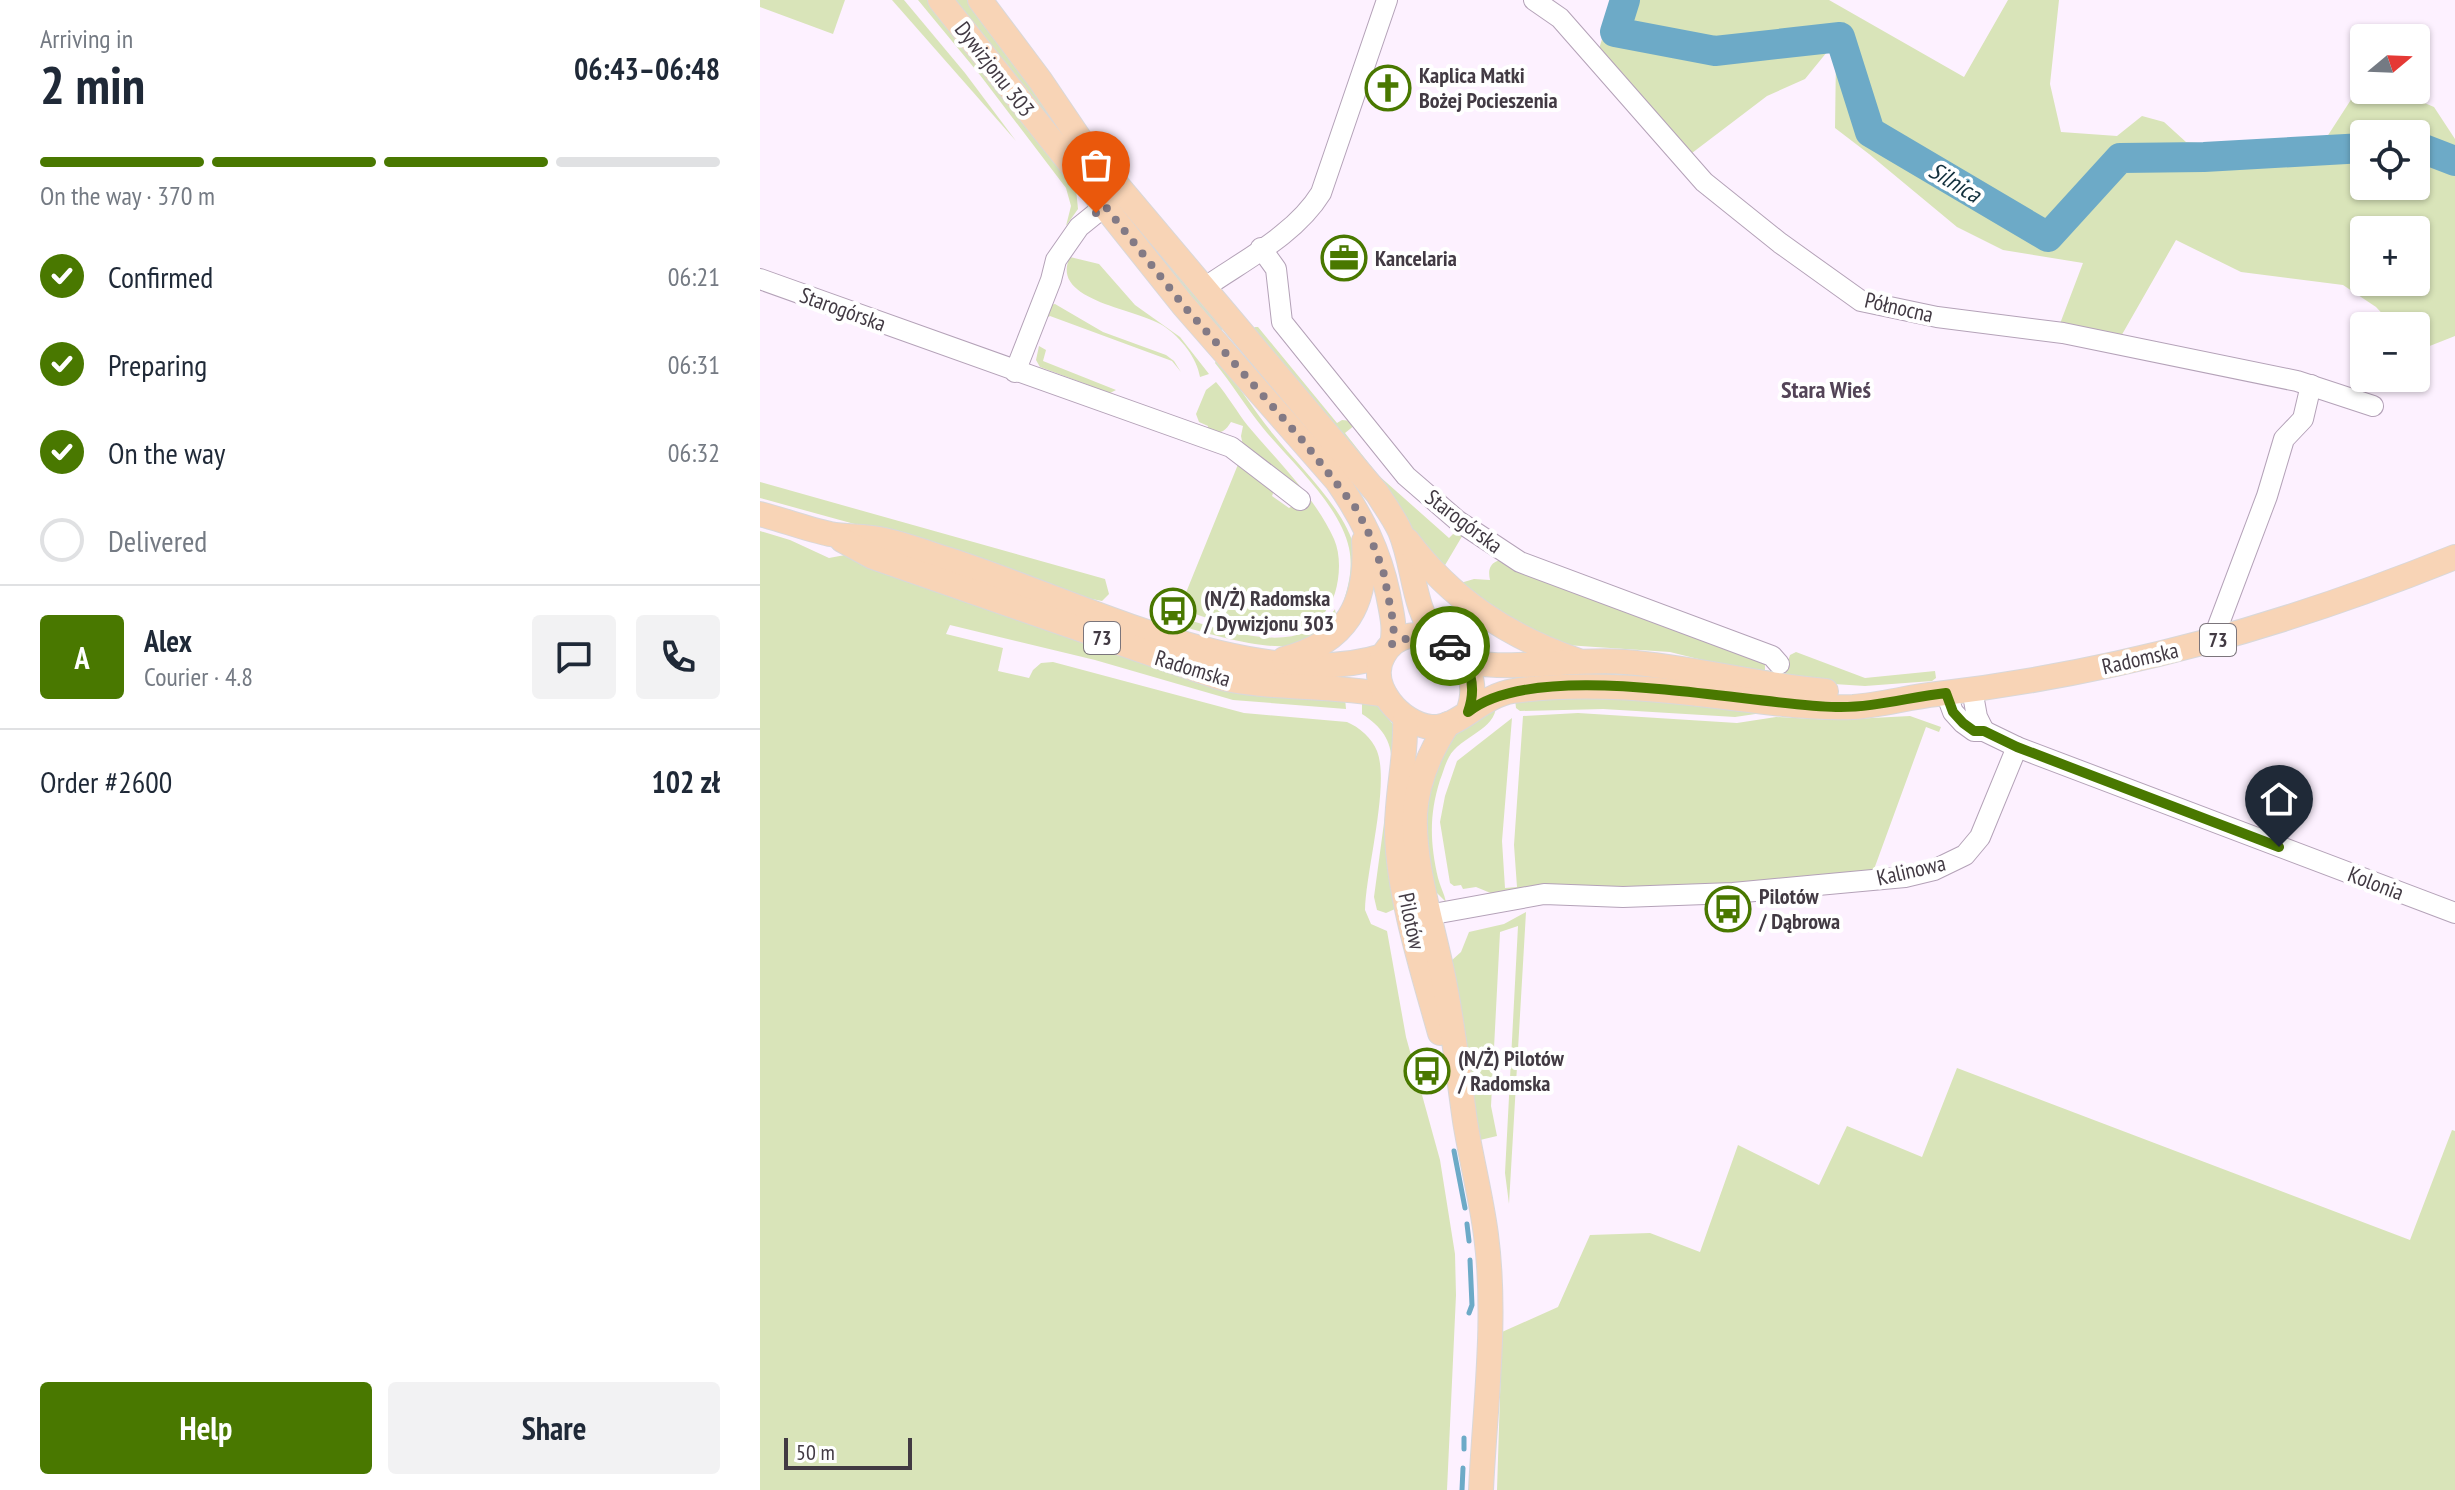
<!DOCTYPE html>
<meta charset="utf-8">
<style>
:root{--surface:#fff;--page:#f2f2f3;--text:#1f2937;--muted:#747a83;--line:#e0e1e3;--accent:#497800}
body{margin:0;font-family:"PT Sans Narrow",sans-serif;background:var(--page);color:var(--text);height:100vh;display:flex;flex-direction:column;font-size:30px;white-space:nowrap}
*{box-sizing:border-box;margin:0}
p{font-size:26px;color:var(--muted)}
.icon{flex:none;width:44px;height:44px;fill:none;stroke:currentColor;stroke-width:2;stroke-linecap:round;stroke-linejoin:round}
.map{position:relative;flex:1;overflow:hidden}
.details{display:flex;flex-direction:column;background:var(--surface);width:760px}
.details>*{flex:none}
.needle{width:52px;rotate:71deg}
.tools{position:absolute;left:1590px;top:24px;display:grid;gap:16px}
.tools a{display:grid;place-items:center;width:80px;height:80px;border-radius:8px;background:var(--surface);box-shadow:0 2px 6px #0004;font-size:40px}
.scale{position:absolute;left:24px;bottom:20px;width:128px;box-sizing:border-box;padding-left:8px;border:4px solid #423a43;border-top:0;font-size:22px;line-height:28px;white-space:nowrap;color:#423a43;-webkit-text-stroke:6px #fff;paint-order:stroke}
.pin{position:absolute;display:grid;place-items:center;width:68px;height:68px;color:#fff;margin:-82px -34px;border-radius:50% 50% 50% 0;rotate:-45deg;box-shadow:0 0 8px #0007}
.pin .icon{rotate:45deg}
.courier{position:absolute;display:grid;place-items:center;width:80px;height:80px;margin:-40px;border:6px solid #497800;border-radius:50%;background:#fff;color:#222;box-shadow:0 2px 10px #0007}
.headline em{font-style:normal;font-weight:800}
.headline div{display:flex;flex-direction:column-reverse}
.headline{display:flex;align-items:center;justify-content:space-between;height:136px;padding:0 40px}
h1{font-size:52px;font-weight:800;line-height:60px}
.bar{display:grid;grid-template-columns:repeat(4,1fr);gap:12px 8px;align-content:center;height:96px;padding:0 40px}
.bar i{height:10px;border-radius:6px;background:var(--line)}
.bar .current{background:var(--accent)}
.bar p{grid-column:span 4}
.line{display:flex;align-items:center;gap:20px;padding:0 40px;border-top:2px solid var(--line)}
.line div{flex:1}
.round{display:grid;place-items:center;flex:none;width:84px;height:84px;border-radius:8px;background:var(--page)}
ol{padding:0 40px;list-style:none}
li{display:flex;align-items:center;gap:24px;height:88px}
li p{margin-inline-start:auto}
li .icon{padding:8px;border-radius:50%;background:var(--accent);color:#fff;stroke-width:4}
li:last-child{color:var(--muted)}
li i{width:44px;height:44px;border:4px solid var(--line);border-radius:50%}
.cta{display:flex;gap:16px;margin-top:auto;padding:16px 40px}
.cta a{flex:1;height:92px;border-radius:8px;background:var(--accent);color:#fff;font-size:32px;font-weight:800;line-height:92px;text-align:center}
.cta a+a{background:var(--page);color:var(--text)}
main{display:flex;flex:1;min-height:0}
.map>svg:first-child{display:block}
.green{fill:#d9e4b9;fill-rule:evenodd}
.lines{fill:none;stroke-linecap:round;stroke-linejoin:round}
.stream{stroke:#6daac7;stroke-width:5}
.river{stroke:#6daac7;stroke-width:30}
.minor-casing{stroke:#b4a2b8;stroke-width:22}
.major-casing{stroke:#d9d8d9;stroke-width:26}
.minor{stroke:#fff;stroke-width:20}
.major{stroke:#f8d4b6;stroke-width:24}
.done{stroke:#837a85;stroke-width:8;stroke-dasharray:0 14.4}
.route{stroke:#497800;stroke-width:10}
.labels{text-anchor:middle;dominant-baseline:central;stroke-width:8;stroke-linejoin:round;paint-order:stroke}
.shield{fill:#fff;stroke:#7b757b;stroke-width:2}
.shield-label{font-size:20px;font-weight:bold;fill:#423a43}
.street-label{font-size:22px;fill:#423a43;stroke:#fff}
.poi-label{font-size:22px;font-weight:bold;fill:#423a43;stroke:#fff;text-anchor:start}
.water-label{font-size:24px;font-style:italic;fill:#12303d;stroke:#fff}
.neighbourhood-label{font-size:24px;font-weight:bold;fill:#534457;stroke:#fff}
</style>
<main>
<section class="details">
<div class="headline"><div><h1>2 min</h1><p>Arriving in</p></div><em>06:43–06:48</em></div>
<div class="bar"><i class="current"></i><i class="current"></i><i class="current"></i><i></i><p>On the way · 370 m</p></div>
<ol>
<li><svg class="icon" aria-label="check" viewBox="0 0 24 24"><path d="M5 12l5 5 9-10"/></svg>Confirmed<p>06:21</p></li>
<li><svg class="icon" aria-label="check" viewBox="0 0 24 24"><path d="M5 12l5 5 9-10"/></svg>Preparing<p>06:31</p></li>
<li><svg class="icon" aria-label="check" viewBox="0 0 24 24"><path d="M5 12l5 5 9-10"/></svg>On the way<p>06:32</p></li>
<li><i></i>Delivered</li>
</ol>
<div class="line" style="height:144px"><b class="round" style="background:var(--accent);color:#fff">A</b><div><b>Alex</b><p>Courier · 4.8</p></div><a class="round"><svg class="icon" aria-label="chat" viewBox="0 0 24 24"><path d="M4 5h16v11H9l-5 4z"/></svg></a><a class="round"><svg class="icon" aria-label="phone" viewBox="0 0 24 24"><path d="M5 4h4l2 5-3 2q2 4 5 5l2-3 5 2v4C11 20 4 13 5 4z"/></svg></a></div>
<div class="line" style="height:104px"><div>Order #2600</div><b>102 zł</b></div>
<div class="cta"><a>Help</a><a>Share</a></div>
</section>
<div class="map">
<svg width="1695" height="1490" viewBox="0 0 1695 1490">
<rect width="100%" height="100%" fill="#fdf1ff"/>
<g class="green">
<polygon points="0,0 85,0 73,34 0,7"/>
<polygon points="132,0 144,0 205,73 256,141"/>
<polygon points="158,0 167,0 216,58 316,189 318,209 306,226 311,206 306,188 220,75"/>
<polygon points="191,0 207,0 241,40 464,328 457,333"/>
<path d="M854,0H1069L1204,77L1248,0H1299L1290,84L1301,132L1357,136L1382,116L1404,122L1426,142L1486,147L1563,143L1594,95L1634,90L1674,107L1695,139V336L1657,351L1656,326H1634L1616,307L1583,285L1481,272L1416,240L1360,338L1298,329L1323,263L1243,250L1197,227L1109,154L1075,128L1076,56L1067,52L1045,79L1007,96L932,153L839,49ZM1604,134H1656V186H1604ZM1604,230H1656V282H1604Z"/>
<path d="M310,257L339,264L375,305L420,337L449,374L440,377C437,358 421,338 405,327C382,309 288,302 310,257Z"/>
<polygon points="295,304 343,332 406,355 414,361 421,372 412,361 290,316 283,320 290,305"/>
<polygon points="495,327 498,327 577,423 582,420 592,421 595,425 585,433 618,475 689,538 698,529 704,533 681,572 491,330"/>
<polygon points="279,346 286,350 283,361 356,390 350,393 280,367 276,360"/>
<path d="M457,359C477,383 493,409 513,434C539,467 585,508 595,550C601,571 594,586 583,603C589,585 593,567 589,548C580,505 530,461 503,428C486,407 472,384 455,363Z"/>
<path d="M456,382C468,396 477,412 488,426C518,462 555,497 574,539C581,555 580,576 575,593C552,662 459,622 413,606L423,600L479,462L515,488L512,496L529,508L536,504L483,446L481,436L483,426L471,422C464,433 460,434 446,432L448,426L439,422L436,414L446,390Z"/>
<polygon points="0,482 345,579 349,594 342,601 327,598 189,550 0,498"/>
<path d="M0,531L30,540L69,558L85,555L461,687L585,698L586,709L473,700L335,660L190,625L186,634L243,648L238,671L269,678L273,670L281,663L293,662L484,713L587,722C599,727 612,738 617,751C630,784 606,870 605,910L611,924L627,931L646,1037L680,1160L695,1254L696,1295L687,1490H0Z"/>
<path d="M740,560L1005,660V670L1024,673L1030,655L1036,652L1105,678L1175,671L1176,678L1172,681L1105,686L1027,681L910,652L791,644L697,584L714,579L730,580C728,571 729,563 740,560Z"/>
<path d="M575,609L577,622C563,629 547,641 532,645C510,651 447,634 425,627L432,621C478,634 542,656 575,609Z"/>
<polygon points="829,696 1009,712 975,717 843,709 760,711 756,708 755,699"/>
<path d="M602,701L618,706L636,728L635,909L626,913L617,910L614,897L631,771C634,744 624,728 602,714Z"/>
<path d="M736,703C738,730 700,736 689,757C685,764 683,773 680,780C669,815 670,843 678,878C680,886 684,893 686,902L673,889L664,809L683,749L694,736Z"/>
<polygon points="818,713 977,723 1016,717 1074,720 1150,716 1181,727 1179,732 1166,727 1113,872 1006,882 733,894 716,887 703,889 701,885 694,886 690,883 680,822 685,796 697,761 752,718 742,841 745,888 757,887 754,845 763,716"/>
<polygon points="766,912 749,1204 745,1173 758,926 740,932 731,1106 737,1136 720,1140 691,961 701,952 709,932 744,924"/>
<polygon points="1197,1068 1650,1240 1692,1130 1695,1131 1695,1490 737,1490 742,1332 798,1307 830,1235 890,1233 940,1252 978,1145 1059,1185 1087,1126 1162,1157"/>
</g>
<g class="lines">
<g class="stream">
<polyline points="694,1151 705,1208"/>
<polyline points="707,1224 709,1241"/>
<polyline points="709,1313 712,1305 710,1260"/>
<polyline points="704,1449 704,1438"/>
<polyline points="702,1490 703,1468"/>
</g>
<g class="river">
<polyline points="865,0 855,32 955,51 1080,37 1110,132 1288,237 1360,158 1444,157 1604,148"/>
<polyline points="1656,146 1695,161"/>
</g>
<g class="minor-casing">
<g id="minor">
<polyline points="774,0 800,18 944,182 1020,243 1101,301 1177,317 1303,333 1537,381 1613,406"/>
<polyline points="501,248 516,269 522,322 646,476 698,521 760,562 1012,656 1019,664"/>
<polyline points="0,279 471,447 540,500"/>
<path d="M444,288C484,260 535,235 561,193L627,0"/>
<polyline points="255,372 291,280 296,260 319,227 345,206"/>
<polyline points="1452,642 1507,496 1524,439 1543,419 1551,385"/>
<polyline points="1212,689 1217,717 1224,731"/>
<polyline points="1186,693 1193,712 1203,723 1214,731 1224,731 1257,747 1695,913"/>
<polyline points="657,917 784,894 863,897 973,893 1145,877 1174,870 1205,855 1220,837 1257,747"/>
</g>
</g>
<g class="major-casing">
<g id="major">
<path d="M180,0L423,305L577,481C602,517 619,551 628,594C631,611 636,627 632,644"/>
<path d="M220,0L280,80L326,148L617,493C625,506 634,518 640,531C655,567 652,607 677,639"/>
<path d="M0,514C23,520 47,529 70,534C86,537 103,536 119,539C141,543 162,551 183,558C307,596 494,697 623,656"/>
<path d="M82,540L113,557L458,677C513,690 570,684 625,695"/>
<path d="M647,540C691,599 747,636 816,660"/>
<path d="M524,659C587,642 608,604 604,541"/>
<path d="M705,662C761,671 811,658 865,662C933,667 999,686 1066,691"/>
<path d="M708,712C732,649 648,608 623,656C607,686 641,724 671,727C699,729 720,696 753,691C841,679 927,693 1014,703C1040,706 1067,708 1093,707C1121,705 1149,697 1177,694C1361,672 1524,626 1695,557"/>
<path d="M645,718C647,757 636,795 637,834C639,898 663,972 680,1033"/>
<path d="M688,724C671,750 657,782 655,814C653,866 673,926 683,976C693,1024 698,1072 705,1121C711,1159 721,1196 726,1235C737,1318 725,1406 721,1490"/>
</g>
</g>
<use href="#minor" class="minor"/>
<use href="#major" class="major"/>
</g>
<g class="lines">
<path class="done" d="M336,213L345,206L423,305L544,442L595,507L607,529L623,570L634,626L632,644C652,635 671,633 690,646"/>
<path class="route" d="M690,646C711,662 717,687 708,712C778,656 986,705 1076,707C1113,708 1150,697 1186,693L1193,712L1203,723L1214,731H1224L1257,747L1519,847"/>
</g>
<defs>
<g id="church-ring" transform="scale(2.3)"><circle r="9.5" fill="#fff" stroke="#497800" stroke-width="1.5"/><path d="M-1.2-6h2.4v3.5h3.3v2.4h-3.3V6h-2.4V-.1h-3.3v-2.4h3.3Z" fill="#497800"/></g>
<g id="office-ring" transform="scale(2.3)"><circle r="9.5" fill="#fff" stroke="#497800" stroke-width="1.5"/><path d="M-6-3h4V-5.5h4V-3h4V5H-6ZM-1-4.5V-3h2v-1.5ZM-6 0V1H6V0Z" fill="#497800"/></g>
<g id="bus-ring" transform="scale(2.3)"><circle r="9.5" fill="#fff" stroke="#497800" stroke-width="1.5"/><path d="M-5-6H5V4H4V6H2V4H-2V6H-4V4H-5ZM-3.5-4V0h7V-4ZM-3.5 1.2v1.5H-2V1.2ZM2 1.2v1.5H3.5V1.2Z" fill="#497800"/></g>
</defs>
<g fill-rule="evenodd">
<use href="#church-ring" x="628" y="88"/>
<use href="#office-ring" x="584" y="258"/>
<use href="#bus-ring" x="413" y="611"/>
<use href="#bus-ring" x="968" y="909"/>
<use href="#bus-ring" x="667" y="1071"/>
</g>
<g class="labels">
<g class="shield">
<rect x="324" y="622" width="36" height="32" rx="6"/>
<rect x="1440" y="624" width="36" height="32" rx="6"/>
</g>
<g class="shield-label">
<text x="342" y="638">73</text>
<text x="1458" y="640">73</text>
</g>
<g class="street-label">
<text transform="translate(235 69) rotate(52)">Dywizjonu 303</text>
<text transform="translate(1139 307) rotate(13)">Północna</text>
<text transform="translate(83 309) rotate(20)">Starogórska</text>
<text transform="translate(704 521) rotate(37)">Starogórska</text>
<text transform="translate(1380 658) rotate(-13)">Radomska</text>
<text transform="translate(433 668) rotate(17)">Radomska</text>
<text transform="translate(1151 870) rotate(-13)">Kalinowa</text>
<text transform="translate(1616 883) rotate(21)">Kolonia</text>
<text transform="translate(652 921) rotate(78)">Pilotów</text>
</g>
<g class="poi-label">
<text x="659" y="75">Kaplica Matki<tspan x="659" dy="25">Bożej Pocieszenia</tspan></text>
<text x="615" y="258">Kancelaria</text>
<text x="444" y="598">(N/Ż) Radomska<tspan x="444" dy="25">/ Dywizjonu 303</tspan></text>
<text x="999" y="896">Pilotów<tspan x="999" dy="25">/ Dąbrowa</tspan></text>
<text x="698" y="1058">(N/Ż) Pilotów<tspan x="698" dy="25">/ Radomska</tspan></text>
</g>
<g class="water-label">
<text transform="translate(1195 182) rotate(31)">Silnica</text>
</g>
<g class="neighbourhood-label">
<text x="1066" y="389">Stara Wieś</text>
</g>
</g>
</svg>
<div class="tools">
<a><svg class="needle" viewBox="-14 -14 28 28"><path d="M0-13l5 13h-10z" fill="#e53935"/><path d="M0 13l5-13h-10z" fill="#747a83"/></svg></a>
<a><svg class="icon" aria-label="locate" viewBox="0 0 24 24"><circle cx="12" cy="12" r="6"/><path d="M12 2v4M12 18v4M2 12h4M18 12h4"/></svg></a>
<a>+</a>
<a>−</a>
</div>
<div class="scale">50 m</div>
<div class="pin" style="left:336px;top:213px;background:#ea580c"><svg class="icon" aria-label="bag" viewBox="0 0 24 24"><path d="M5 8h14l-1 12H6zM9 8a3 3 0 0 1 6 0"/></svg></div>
<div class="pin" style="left:1519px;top:847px;background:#1f2937"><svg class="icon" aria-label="home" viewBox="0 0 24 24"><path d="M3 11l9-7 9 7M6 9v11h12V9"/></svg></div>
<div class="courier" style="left:690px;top:646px"><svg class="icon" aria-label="car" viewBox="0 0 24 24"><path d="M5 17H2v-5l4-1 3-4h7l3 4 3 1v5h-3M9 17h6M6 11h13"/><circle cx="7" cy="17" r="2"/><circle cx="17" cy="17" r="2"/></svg></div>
</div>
</main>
